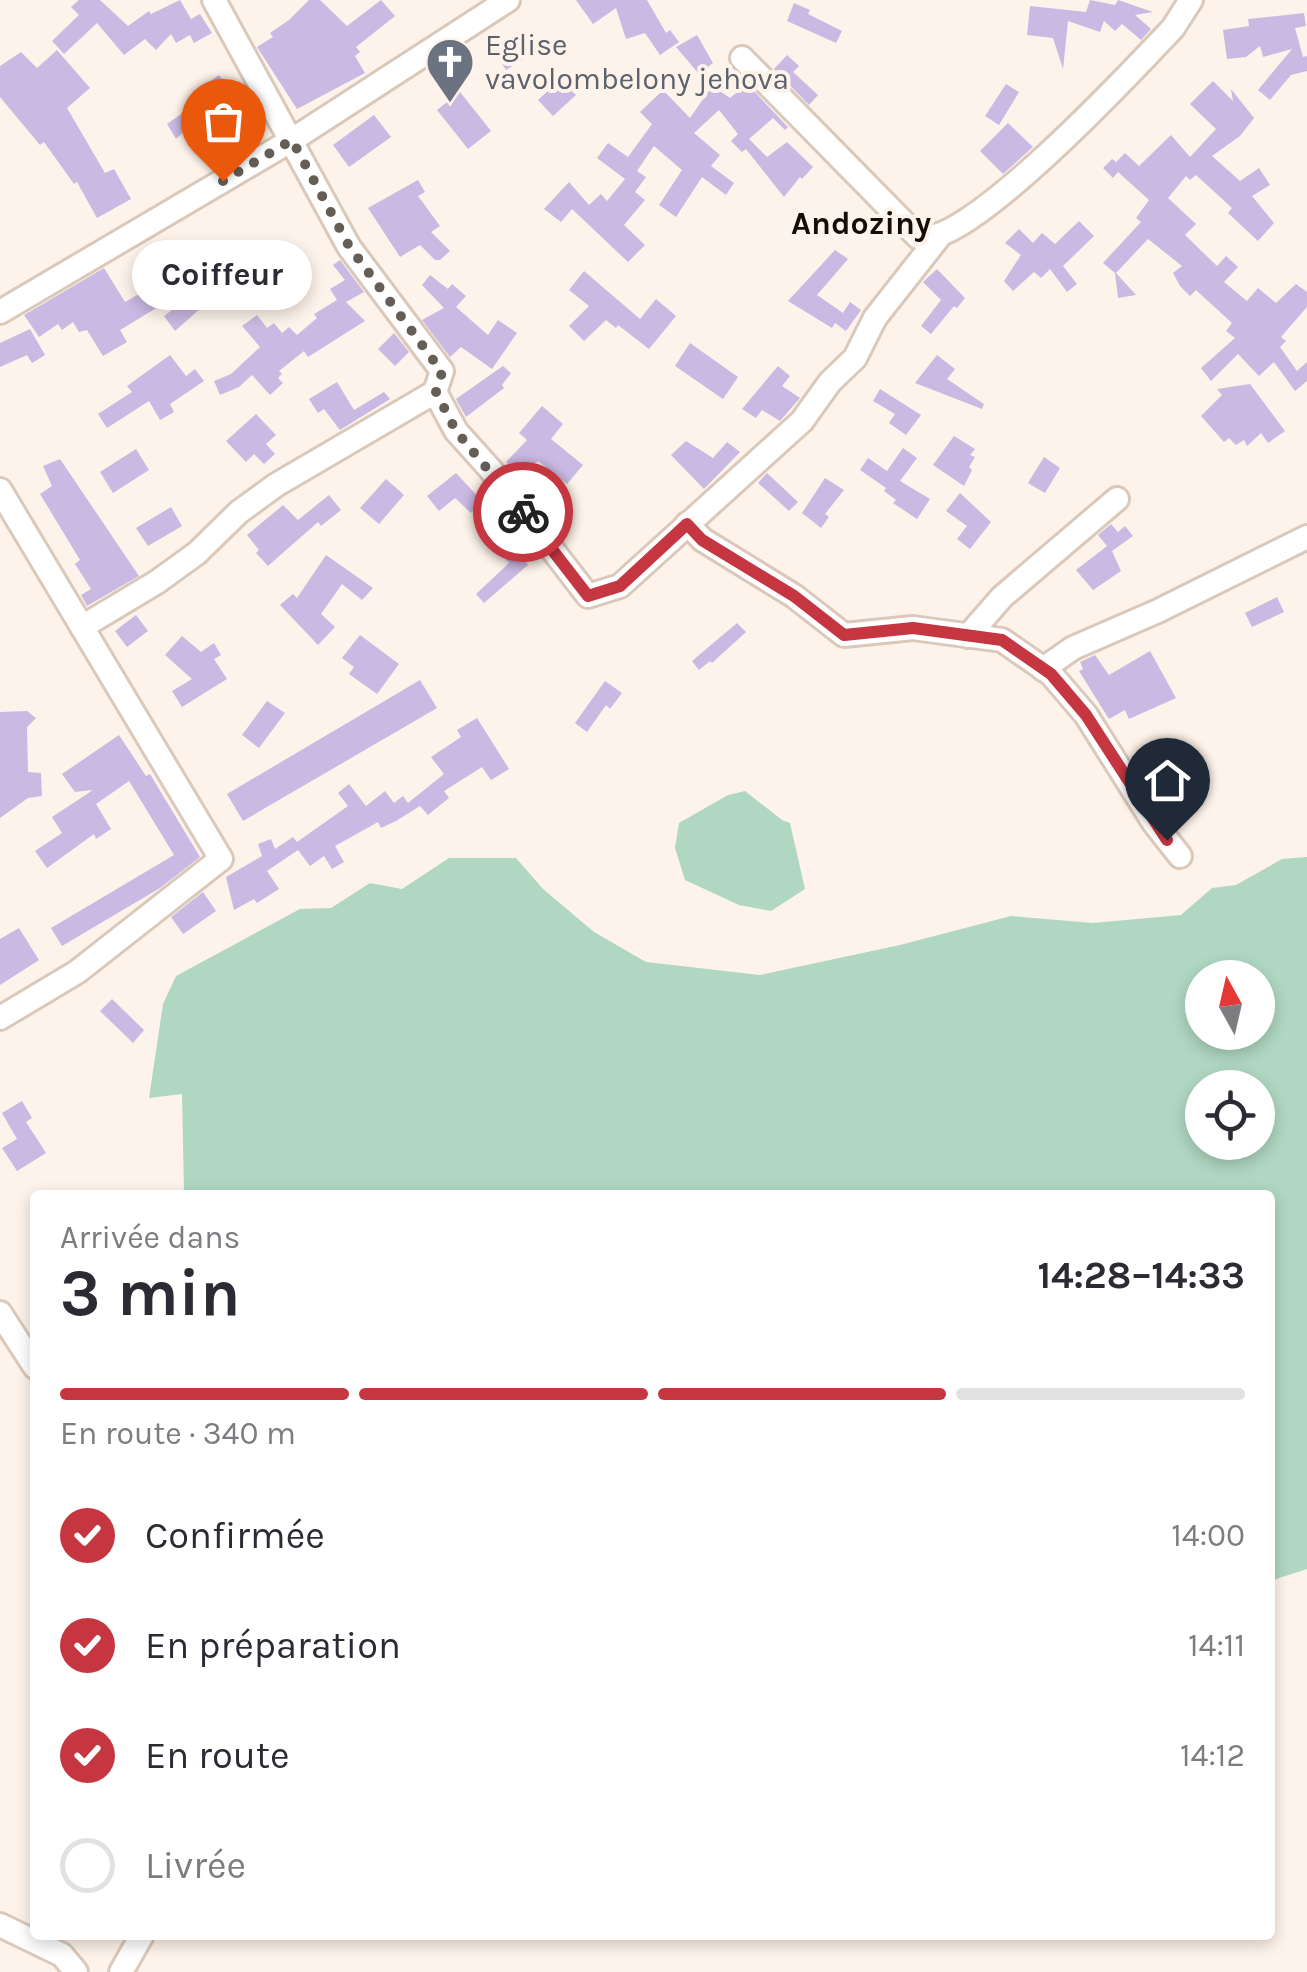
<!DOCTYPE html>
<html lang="fr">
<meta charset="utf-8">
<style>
:root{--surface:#fff;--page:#f2f2f3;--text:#2b2b33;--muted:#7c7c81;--line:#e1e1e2;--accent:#c63641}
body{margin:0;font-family:Karla,sans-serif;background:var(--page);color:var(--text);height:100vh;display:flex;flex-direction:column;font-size:38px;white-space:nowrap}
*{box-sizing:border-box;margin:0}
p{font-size:32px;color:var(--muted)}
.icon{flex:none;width:55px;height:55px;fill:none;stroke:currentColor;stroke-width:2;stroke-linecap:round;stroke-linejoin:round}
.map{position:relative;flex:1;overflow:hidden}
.panel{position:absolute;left:30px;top:1190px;width:1245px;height:750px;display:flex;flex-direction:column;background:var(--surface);border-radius:10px;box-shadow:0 5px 15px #0003}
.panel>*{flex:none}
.needle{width:65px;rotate:352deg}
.controls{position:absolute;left:1185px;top:960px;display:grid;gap:20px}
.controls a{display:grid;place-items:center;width:90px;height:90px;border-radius:50%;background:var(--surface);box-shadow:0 5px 15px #0003;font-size:50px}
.pin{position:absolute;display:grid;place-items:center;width:85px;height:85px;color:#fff;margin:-102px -42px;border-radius:50% 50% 50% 0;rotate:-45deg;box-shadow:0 0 10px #0007}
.pin .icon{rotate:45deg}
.courier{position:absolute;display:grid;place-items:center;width:100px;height:100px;margin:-50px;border:8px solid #c63641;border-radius:50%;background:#fff;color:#222;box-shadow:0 2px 12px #0007}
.bubble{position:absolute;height:70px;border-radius:35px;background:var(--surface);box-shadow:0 5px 15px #0003;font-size:32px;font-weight:700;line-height:70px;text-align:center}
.summary em{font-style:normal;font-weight:700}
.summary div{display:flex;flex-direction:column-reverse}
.summary{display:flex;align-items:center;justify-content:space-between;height:170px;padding:0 30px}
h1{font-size:65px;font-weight:700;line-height:75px}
.bar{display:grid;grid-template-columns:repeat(4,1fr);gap:15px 10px;align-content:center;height:120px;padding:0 30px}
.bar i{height:12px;border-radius:8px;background:var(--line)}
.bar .on{background:var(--accent)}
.bar p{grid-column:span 4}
ol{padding:0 30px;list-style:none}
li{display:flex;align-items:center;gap:30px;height:110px}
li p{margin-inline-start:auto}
li .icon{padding:10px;border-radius:50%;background:var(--accent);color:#fff;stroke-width:4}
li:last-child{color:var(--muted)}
li i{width:55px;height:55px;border:5px solid var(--line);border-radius:50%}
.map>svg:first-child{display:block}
.green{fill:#afd7c1;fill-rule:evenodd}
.building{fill:#cab9e2}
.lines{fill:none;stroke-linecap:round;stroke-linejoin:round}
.minor-casing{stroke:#dac9ba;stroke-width:28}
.minor{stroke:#fff;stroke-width:22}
.done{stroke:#655e57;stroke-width:10;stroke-dasharray:0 18}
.route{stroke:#c63641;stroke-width:12}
.labels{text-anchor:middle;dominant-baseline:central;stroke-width:8;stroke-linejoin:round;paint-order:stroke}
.worship-label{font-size:30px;fill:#5b616d;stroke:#fef3ea;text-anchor:start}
.neighbourhood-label{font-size:32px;font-weight:bold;fill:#120d08;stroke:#fef3ea}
</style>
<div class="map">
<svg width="1307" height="1972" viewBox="0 0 1307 1972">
<rect width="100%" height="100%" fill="#fef3ea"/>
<g class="green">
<polygon points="745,791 782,820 790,823 805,889 771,911 739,905 685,880 675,848 679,823 728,795"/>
<path d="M1307,857V1569L1270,1581V1195H184L182,1094L149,1098L163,1004L176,976L300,909L331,908L370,883L402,889L449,858H516L543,889L594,932L646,962L760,975L900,945L1011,916L1093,923L1181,915L1212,888L1236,885L1282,859ZM1202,978H1258V1032H1202ZM1202,1088H1258V1142H1202Z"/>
</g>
<g class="building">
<polygon points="79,0 100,0 128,26 149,11 151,14 180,0 191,19 200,14 212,33 194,43 190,35 176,43 171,34 156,50 145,39 124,55 97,23 64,54 52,41 79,15 71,7"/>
<polygon points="309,0 320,0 347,26 381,0 395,16 356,47 360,52 355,56 365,73 297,109 257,47 273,37 270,33 289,20"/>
<polygon points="576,0 647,0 666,33 670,30 679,42 660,55 645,33 626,39 616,8 593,24"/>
<polygon points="1090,0 1115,5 1118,0 1153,12 1135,15 1151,29 1141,40 1122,24 1115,31 1104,21 1100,32 1068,21 1063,69 1053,38 1027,35 1030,6 1086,12"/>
<polygon points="794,3 810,10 808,14 842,31 836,43 787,21"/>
<polygon points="1304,13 1306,26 1295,28 1303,57 1307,56 1307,71 1291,75 1270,100 1258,90 1292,49 1263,57 1260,46 1246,57 1227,59 1223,30 1249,26 1248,19"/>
<polygon points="525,35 535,51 506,70 496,54"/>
<polygon points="697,35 713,63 699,74 676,47"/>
<polygon points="57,50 90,88 67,108 105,173 114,169 131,199 97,218 77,182 74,184 44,142 40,145 0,97 0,66 21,52 37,68"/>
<polygon points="787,55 799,66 793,72 818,95 809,105 774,69"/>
<polygon points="219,75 241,106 247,102 262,125 231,145 208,109 176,139 167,124 180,115 204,90 202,87"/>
<polygon points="561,79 576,95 553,116 538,100"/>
<polygon points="1213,81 1233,101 1231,89 1254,118 1240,136 1212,156 1240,181 1259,168 1270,185 1252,196 1274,223 1258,241 1228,213 1232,208 1196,175 1190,180 1186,176 1168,198 1196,224 1185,235 1217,266 1226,256 1238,267 1224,282 1247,301 1258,288 1276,303 1296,284 1307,292 1307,307 1281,337 1286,341 1280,347 1297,371 1307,362 1307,381 1295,391 1274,362 1259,376 1238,354 1211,381 1201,368 1235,338 1226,331 1232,323 1196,290 1190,296 1180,286 1173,273 1182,266 1148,239 1116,273 1136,295 1118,298 1115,273 1103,263 1141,222 1136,218 1149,200 1118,172 1113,178 1103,168 1112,159 1116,162 1125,153 1139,166 1171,135 1190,157 1216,129 1190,104"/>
<polygon points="747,84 788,127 785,130 773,118 749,139 767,157 787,142 813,167 802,179 800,177 784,197 746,149 742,152 731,141 738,134 719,110 694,133 720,155 711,166 734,183 726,195 702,177 676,217 659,205 682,170 654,146 637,171 646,177 635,192 645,200 624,225 645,245 628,262 572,209 561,222 544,209 569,182 589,205 601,194 607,201 625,179 597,158 608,143 628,157 652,124 640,112 663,90 690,118 712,86 730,98"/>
<polygon points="1006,84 1019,92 999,125 985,116"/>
<polygon points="460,92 491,131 468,149 437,110"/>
<polygon points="374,115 391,137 349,167 333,145"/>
<polygon points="1008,123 1033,147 1003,174 980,151"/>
<polygon points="418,180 425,192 418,196 440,226 431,232 450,251 440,260 435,260 420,245 400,257 368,208"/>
<polygon points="1079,221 1094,236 1063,266 1077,284 1067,292 1050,269 1041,278 1034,272 1013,291 1004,281 1021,255 1005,243 1019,229 1033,243 1042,233 1055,244"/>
<polygon points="230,243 238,256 192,287 187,276"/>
<polygon points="835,250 848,259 817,295 843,313 850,302 861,310 846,331 835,323 832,328 788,301"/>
<polygon points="340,260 364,292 346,302 365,321 308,357 304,351 279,371 282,374 278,378 283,383 270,395 252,375 239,387 220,395 214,381 231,374 260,347 242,326 257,315 267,328 274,323 282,333 289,327 297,335 317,318 314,314 337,300 330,289 345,280 333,265"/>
<polygon points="104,268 125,302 148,289 158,307 120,330 127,342 103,356 87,330 79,332 73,322 62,330 58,324 39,337 24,315"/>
<polygon points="937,269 965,298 957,308 954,306 931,334 921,326 941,300 923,282"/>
<polygon points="584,271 640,319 656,299 676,316 649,349 618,325 616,328 606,320 584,341 569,326 589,306 569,290"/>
<polygon points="430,275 448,289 452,284 466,296 456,307 488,335 498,320 517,333 492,369 461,347 450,357 422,320 444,308 422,285"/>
<polygon points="192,295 201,308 175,331 164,316"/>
<polygon points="30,329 45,355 32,363 27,355 0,367 0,343"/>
<polygon points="394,333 409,352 395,366 378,349"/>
<polygon points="690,343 738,377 723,399 675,366"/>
<polygon points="170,355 186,376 195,369 204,381 170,404 174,412 160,420 149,401 107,428 98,414 132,392 127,386"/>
<polygon points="937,355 955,369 947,379 984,404 982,409 915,383"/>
<polygon points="503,366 511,373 502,385 504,388 466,417 456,399"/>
<polygon points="778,366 790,376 782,386 800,398 780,421 762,410 756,418 742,409"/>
<polygon points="337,382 354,410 384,392 390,399 340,430 324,409 318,413 309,399"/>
<polygon points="1250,384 1285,431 1268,443 1261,433 1247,446 1244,440 1236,445 1229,438 1224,442 1201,416 1222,395 1217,389"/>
<polygon points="880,389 921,415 906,435 889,423 895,414 873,401"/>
<polygon points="542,406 563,424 551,439 583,465 567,484 538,461 521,475 506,462 527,440 519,433"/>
<polygon points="256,414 276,435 266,444 275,454 264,464 254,454 246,462 226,441"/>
<polygon points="954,436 975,449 970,455 975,457 969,467 972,470 964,486 933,465"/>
<polygon points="686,441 713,458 727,442 740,452 704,489 671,455"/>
<polygon points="903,448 917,458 900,481 930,499 917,519 893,503 896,500 884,491 886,488 860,470 868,458 887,471"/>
<polygon points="136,449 149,470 113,493 100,472"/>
<polygon points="1044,457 1060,468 1045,493 1028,483"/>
<polygon points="60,459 139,576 87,606 81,595 91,589 75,564 80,560 40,494 52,486 43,466"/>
<polygon points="456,473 482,501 471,513 455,498 439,511 427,496"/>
<polygon points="767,473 798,502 789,511 758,483"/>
<polygon points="825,478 844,490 825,514 829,517 821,528 802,513"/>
<polygon points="386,479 404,495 379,524 360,508"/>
<polygon points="960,493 991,522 970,549 957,539 967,526 946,511"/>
<polygon points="329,495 341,510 321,526 318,522 268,566 256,553 259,550 247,535 283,505 298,520"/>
<polygon points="171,507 182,526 148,546 136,528"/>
<polygon points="1111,524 1118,532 1125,526 1133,536 1112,551 1121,571 1093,590 1076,570 1107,546 1098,535"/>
<polygon points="517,549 528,565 484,603 476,594 509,563 505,558"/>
<polygon points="326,555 373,588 362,600 342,584 321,614 335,627 318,645 280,605 293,594 297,598"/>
<polygon points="1277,597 1284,612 1252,627 1245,613"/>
<polygon points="136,615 148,631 127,647 115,631"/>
<polygon points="737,623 746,632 712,663 710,661 699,670 692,661"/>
<polygon points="360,635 399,664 377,694 349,674 354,667 342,658"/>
<polygon points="182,636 201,652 214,643 221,655 214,659 227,679 182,707 172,691 192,679 165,655"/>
<polygon points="1150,651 1176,698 1129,719 1125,710 1109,719 1079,671 1083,669 1080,662 1095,655 1109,675"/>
<polygon points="420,680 437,708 243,821 227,794"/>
<polygon points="605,681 622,693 610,709 606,705 587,732 575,723"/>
<polygon points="267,701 285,713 259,748 242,735"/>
<polygon points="27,711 36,718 27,727 28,772 41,773 42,796 28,798 0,818 0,712"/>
<polygon points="477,718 509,769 491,780 482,767 444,791 449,798 428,815 420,806 396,821 381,828 378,822 335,846 344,862 332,869 324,856 310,866 298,850 267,871 279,889 257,903 254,899 234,910 226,877 262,856 258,844 271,839 275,849 293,837 297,842 348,806 338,793 349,784 366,806 385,791 394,803 403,796 408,803 444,774 431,757 461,737 457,730"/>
<polygon points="119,735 146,776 150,774 200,857 160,888 62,946 51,928 174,855 129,781 96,804 111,829 96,839 94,834 47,868 35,851 62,833 52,817 93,790 75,792 62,774"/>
<polygon points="203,892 216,911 183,934 171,917"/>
<polygon points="19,928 39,960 0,985 0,939"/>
<polygon points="112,999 144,1030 133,1043 100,1011"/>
<polygon points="22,1101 32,1118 26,1122 46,1153 17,1171 2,1148 17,1139 2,1113"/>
</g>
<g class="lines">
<g class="minor-casing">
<g id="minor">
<polyline points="214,0 349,247 442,371 435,392"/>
<path d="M742,58L918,237C963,254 1138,65 1173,28L1191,0"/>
<polyline points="0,312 292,140 508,0"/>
<polyline points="0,490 221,859 77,972 0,1018"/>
<polyline points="687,524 703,540 794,596 844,635 913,628 1002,640 1051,674 1086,715 1154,823 1180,856"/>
<polyline points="82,627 157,582 197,553 239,512 276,485 435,392 456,431 491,470 588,596 620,586 802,421 830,382 855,358 875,318 938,238"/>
<polyline points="968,636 1002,597 1117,499"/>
<polyline points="1043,669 1073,648 1158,611 1307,537"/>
<polyline points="0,1313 35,1367"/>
<polyline points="0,1925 62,1955 76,1972"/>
<polyline points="121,1972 142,1935"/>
</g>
</g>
<use href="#minor" class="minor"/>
</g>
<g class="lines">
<polyline class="done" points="223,181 292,140 349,246 442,372 436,392 456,431 523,512"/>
<polyline class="route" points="523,512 588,596 620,586 687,524 702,540 794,596 844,635 913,628 1002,640 1051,674 1086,715 1167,840"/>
</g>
<defs>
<g id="church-pin" transform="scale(2.5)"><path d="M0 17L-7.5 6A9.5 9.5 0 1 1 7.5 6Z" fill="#6b7280" stroke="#fef3ea"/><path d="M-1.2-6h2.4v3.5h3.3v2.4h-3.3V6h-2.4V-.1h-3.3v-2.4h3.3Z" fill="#fff"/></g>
</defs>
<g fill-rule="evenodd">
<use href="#church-pin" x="450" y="62"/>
</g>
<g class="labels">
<g class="worship-label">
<text x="485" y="45">Eglise<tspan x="485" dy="34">vavolombelony jehova</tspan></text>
</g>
<g class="neighbourhood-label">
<text x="861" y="223">Andoziny</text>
</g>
</g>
</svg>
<div class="controls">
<a><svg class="needle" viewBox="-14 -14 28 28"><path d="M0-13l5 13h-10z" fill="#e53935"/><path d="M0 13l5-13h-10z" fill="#7c7c81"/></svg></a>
<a><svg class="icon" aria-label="locate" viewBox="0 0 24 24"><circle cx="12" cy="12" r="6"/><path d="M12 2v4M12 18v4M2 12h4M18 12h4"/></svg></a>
</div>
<div class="pin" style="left:223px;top:181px;background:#ea580c"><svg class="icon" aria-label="bag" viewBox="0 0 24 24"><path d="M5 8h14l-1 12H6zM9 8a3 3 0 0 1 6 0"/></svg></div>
<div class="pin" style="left:1167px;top:840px;background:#1f2937"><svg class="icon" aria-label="home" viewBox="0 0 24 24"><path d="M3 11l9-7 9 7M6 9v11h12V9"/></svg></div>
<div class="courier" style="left:523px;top:512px"><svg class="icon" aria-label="bike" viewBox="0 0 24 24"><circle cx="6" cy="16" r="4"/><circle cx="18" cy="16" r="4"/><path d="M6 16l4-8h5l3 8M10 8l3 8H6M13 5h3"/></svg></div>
<div class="bubble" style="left:132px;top:240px;width:180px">Coiffeur</div>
<section class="panel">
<div class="summary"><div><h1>3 min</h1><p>Arrivée dans</p></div><em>14:28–14:33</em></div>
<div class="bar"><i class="on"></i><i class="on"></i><i class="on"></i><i></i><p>En route · 340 m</p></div>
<ol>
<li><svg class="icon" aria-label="check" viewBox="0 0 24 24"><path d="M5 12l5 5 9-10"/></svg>Confirmée<p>14:00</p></li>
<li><svg class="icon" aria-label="check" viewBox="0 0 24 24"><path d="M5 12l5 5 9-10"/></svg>En préparation<p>14:11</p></li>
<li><svg class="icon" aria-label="check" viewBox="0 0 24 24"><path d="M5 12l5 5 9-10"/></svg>En route<p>14:12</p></li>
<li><i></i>Livrée</li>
</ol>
</section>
</div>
